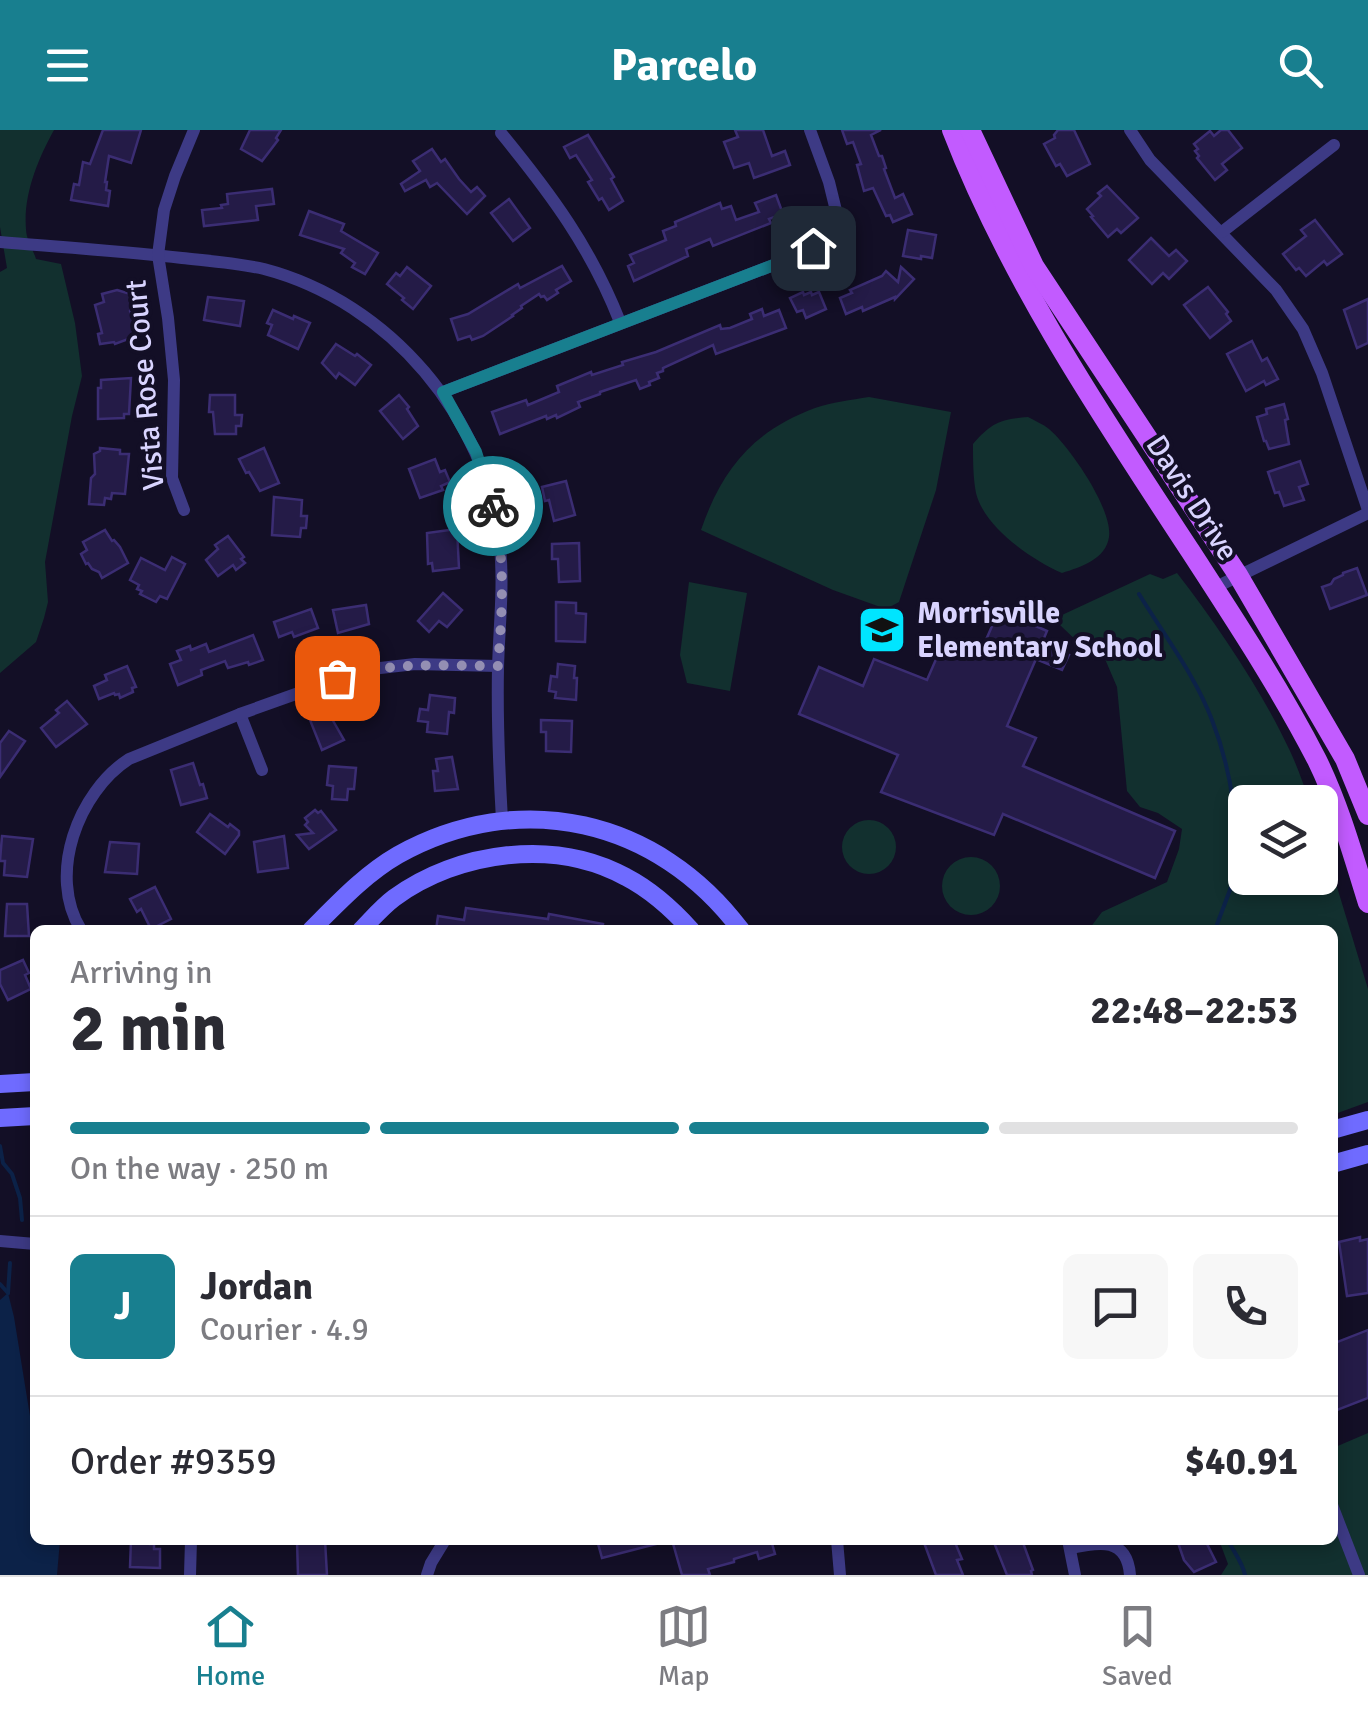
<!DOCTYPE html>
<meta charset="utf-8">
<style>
:root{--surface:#fff;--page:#f7f7f7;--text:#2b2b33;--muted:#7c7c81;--line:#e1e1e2;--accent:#187f8f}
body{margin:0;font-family:Signika,sans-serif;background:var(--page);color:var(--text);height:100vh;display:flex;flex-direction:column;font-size:38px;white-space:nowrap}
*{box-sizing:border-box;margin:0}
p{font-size:32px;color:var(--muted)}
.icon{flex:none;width:55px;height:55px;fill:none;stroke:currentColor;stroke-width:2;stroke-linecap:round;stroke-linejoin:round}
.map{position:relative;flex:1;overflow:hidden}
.drawer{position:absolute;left:30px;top:795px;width:1308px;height:620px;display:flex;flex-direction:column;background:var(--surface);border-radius:15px;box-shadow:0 5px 15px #0003}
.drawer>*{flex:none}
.controls{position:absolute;left:1228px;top:655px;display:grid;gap:20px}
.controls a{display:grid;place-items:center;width:110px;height:110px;border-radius:15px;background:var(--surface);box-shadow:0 5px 15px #0003;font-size:50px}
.pin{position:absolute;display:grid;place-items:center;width:85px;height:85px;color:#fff;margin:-42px;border-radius:20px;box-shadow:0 5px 15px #0006}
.courier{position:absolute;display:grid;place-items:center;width:100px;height:100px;margin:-50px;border:8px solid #187f8f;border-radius:50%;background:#fff;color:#222;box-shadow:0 2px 12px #0007}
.headline em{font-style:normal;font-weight:700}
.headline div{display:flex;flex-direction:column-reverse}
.headline{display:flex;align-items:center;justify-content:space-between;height:170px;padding:0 40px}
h1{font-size:65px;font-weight:700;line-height:75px}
.bar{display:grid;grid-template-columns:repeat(4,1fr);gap:15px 10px;align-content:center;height:120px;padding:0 40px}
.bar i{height:12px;border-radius:8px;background:var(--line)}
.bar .current{background:var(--accent)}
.bar p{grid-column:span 4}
.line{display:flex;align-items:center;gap:25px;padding:0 40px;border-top:2px solid var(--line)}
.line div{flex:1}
.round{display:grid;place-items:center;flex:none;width:105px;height:105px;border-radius:15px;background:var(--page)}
header{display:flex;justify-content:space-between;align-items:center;height:130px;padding:0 40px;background:var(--accent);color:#fff;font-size:45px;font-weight:700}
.tabs{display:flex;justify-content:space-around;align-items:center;height:140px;border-top:2px solid var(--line);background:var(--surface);font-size:28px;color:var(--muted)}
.tabs a{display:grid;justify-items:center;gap:5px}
.tabs .current{color:var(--accent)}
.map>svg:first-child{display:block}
.green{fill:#12302f}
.water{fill:#0c2248}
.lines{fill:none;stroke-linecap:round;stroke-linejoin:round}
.stream{stroke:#0c2248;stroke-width:4}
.building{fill:#241b47;stroke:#3b2d73;stroke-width:2.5}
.street{stroke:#3d3a85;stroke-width:12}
.secondary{stroke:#6f6bff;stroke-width:18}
.primary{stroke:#c25bff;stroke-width:20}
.done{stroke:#948fb3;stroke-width:10;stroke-dasharray:0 18}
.route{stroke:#187f8f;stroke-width:12}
.labels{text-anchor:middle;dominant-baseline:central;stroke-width:8;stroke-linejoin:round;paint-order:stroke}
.street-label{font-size:30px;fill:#d9d4ff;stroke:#130f26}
.poi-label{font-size:30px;font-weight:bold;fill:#d9d4ff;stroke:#130f26;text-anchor:start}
</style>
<header><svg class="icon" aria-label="menu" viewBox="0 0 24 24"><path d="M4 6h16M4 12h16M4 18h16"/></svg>Parcelo<svg class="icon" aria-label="search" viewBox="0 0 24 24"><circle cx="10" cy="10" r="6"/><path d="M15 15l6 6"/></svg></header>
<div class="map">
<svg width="1368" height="1445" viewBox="0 0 1368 1445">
<rect width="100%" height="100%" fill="#130f26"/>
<g class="green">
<path d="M0,0H54C38,29 23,65 26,99C26,109 33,119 36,129L61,134L75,193L82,246L72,286L45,432L48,472L44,488L36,512L0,543V142L7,138L0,97Z"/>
<path d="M869,267L951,282L936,360L899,472L886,479L833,460L701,400C722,339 753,301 815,278C832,272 851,270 869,267Z"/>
<path d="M1028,287C1035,291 1043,294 1049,299C1069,316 1113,379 1109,407C1106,429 1081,437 1062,443C1032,430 984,397 976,363C973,347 973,330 973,314C991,293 1000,289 1028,287Z"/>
<path d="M1177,443C1218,496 1262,561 1290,621C1298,638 1304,656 1310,672H1245V748H1320V701L1368,859V972L1335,984H1333L1332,800L1090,798L1102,782L1167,752L1179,719L1182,699L1158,683L1140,677L1127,661L1117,557L1102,522L1083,517L1060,495L1062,485L1150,444L1163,449Z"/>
<polygon points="689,452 747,463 730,561 687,553 680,525"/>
<circle cx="869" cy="717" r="27"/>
<circle cx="971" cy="756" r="29"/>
<polygon points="1368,1303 1368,1445 1221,1445 1228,1434 1219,1410 1332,1410 1333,1318"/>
</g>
<polygon class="water" points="8,1163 14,1187 35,1317 35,1410 60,1410 57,1445 0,1445 0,1170"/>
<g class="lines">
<g class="stream">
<path d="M1139,464C1164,505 1195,545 1212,590C1230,636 1244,708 1231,757C1226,771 1220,786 1215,800"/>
<polyline points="0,1016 3,1033 12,1044 20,1068 22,1090"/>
<polyline points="0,1154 8,1163"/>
<polyline points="8,1163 10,1133"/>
<path d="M1228,1410C1234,1423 1242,1431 1245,1445"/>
</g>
</g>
<g class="building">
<polygon points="103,0 141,0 131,33 109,26 105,52 107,52 106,60 110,61 108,76 71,70 74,54 79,55 83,32 90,34"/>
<polygon points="250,0 281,0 276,8 278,10 262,31 241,19"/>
<polygon points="735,0 763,0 772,26 785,21 790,35 754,48 749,33 734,38 724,12 738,7"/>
<polygon points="842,0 881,0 871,5 879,26 882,26 886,38 884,39 895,68 903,64 912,84 893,92 890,85 886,86 873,58 864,61 857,35 861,34 853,12 847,14"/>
<polygon points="1058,0 1074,0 1090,34 1067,46 1060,34 1056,36 1044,14 1055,8 1054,5"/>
<polygon points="1221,0 1228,0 1242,18 1222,34 1227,40 1215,50 1197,28 1199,26 1195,21 1198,19 1194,14 1210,1 1214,6"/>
<polygon points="588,5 614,47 611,49 623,71 609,80 602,68 599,70 588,52 592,50 576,25 570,28 564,17"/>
<polygon points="432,19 441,32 445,29 459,49 471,62 477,57 485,66 467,84 437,53 430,57 426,50 405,61 401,54 420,41 413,31"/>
<polygon points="1107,56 1138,88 1121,103 1117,99 1108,107 1091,87 1093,86 1087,79 1101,66 1098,63"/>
<polygon points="272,59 274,74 256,76 258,90 204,96 202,80 222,78 221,75 228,74 227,64"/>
<polygon points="776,65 783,84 769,89 771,93 713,116 710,109 686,119 688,126 634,151 628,136 634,133 630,125 666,110 663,101 676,96 675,92 720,73 722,79 731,76 736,90 759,82 755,73"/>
<polygon points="509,69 530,98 513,111 491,83"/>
<polygon points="309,81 344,94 341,101 378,123 365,144 352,137 355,133 341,123 344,119 300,105"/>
<polygon points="1315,90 1342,124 1327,135 1324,131 1306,146 1299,138 1296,140 1283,124 1306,106 1301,100"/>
<polygon points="908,100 936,105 932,128 921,126 921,129 903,126"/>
<polygon points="1151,108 1169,126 1176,120 1187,131 1169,149 1163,143 1152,154 1129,130"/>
<polygon points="562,136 571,151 556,160 558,163 547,170 544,166 541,167 539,164 521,176 522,178 512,185 513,186 483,206 472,210 470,206 458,210 451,189 468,184 518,154 520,158"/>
<polygon points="407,137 431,156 413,179 402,170 404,168 387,154 396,143 400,146"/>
<polygon points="901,137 914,149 895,169 895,167 863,181 862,177 846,184 840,168 852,163 850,160 882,146 886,141 898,152"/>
<polygon points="1208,157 1228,182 1226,184 1231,191 1210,208 1184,175"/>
<polygon points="117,160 134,165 130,181 139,205 115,214 114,212 100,214 98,204 102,203 95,175 104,172 102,164"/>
<polygon points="803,162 804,165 811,162 812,165 819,162 826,179 806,188 803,180 797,182 790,168"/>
<polygon points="208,167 244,171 240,196 204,190"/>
<polygon points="1368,169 1368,213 1357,218 1344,180"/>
<polygon points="762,179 764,186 779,180 786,198 716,224 713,215 663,238 663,241 657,243 659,248 649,252 650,255 640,259 636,250 600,262 600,264 578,272 580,277 557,288 556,285 547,289 546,286 500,304 492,282 526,270 528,275 559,262 557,256 591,242 592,245 623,235 622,232 656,222 720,195 721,199 730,198 752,189 750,184"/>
<polygon points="273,180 293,189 294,186 310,193 298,219 268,205 272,195 267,193"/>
<polygon points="1252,211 1262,231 1267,228 1278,249 1266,255 1264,251 1246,261 1227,224"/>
<polygon points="336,214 355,226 357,224 371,235 355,255 339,243 336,248 322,233"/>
<polygon points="131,248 129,284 124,284 124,288 98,289 98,258 101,258 101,250"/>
<polygon points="210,265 235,265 235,285 242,285 241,296 236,296 236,304 215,304 213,282 209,282"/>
<polygon points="399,265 409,277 407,279 418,296 403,309 380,281"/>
<polygon points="1284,274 1288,289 1285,290 1289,314 1269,319 1266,311 1264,311 1257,287 1267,284 1266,279"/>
<polygon points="100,318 120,320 120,324 129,324 125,364 112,363 111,369 105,368 104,375 89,374 91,348 95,344 94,324 100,321"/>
<polygon points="264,318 279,353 260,361 249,342 246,343 239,329"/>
<polygon points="435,329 440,342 445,340 450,352 441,356 443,360 420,368 409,339"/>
<polygon points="1300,331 1308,354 1299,357 1304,370 1284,376 1279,362 1275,363 1268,342"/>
<polygon points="566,351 575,385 554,391 549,370 545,371 542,357"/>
<polygon points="274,367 302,370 301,386 307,386 306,398 301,398 300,407 272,405"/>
<polygon points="457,399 459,438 433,441 432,433 428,434 427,403"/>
<polygon points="105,400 112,411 114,410 120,417 128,433 102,448 99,442 92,439 88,433 86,434 81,424 87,420 83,412"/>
<polygon points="228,406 244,427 241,429 245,433 236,440 233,435 218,446 206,430 218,419 215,415"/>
<polygon points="579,413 580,451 559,452 558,429 552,429 552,414"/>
<polygon points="172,427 185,434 167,469 160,466 156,472 140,464 142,461 137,459 139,455 130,450 141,428 165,440"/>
<polygon points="1357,438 1367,465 1330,479 1322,457 1331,454 1334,449 1343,445 1343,443"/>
<polygon points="443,463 462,480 447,497 439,491 429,502 418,491"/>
<polygon points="556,472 576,473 576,483 586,484 585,512 556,511"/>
<polygon points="366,475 369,494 338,503 333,480"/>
<polygon points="311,479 318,498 294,507 292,502 279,507 274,492"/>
<polygon points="999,480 1047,501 1042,513 1069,525 1062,540 1036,529 1007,596 1036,608 1023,636 1175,701 1155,748 1003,684 994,705 881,662 898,625 799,584 819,537 863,556 874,529 927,550 944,511 979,526"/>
<polygon points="253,505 263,530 249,535 248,532 228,538 225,531 201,540 202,545 178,555 170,534 181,530 177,521 190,516 191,520 206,514 209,522"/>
<polygon points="558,534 575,536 574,548 577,548 576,570 555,568 556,562 549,561 551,546 557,547"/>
<polygon points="127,536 136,557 132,558 133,562 120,568 119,564 115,565 114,563 99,569 94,556 107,550 105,545"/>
<polygon points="430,565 455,568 454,583 449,582 447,604 427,602 428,592 418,591 420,579 428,580"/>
<polygon points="67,571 87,594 56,617 41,598 59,583 56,580"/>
<polygon points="328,582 344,610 322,620 310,590"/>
<polygon points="541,590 572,591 571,622 546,621 546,602 541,602"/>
<polygon points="9,601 25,611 0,647 0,613"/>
<polygon points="452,627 458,659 435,661 433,641 438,641 436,629"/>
<polygon points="193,633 200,655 203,654 207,668 181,675 171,640"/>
<polygon points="329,636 356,638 354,659 348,659 347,670 332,669 333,656 327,655"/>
<polygon points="315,680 318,683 321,681 336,700 309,719 297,705 313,703 305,695 308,692 305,688"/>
<polygon points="210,684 228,697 230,694 239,701 239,705 225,724 197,702"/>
<polygon points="2,706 33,709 27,747 4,745 5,731 0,731"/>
<polygon points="284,706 288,738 258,742 254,712"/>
<polygon points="110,712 139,714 137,744 105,742"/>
<polygon points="155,757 171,789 151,799 141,779 137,782 130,769"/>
<polygon points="7,774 27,774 29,806 5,806"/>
<polygon points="466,778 548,789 549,784 603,794 602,800 436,800 438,786 464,790"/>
<polygon points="23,830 29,843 25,845 31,859 8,870 0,854 0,840"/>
<polygon points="1360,1107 1360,1111 1368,1109 1368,1163 1347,1166 1339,1112"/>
<polygon points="1368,1200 1368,1268 1332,1282 1332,1214"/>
<polygon points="131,1410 150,1410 150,1414 154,1414 154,1419 160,1419 160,1438 130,1437"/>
<polygon points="297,1410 325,1410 327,1445 298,1445"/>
<polygon points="597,1410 656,1410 656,1414 602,1428"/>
<polygon points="672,1410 771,1410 775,1424 759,1429 757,1422 734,1429 734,1432 708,1439 710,1445 682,1445"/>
<polygon points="923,1410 954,1410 962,1429 957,1430 963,1445 936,1445"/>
<polygon points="993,1410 1022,1410 1033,1440 1031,1441 1032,1445 1007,1445"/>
<polygon points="1177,1410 1205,1410 1216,1432 1194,1442 1184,1430"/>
</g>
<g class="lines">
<g class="street">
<polyline points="1130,0 1150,30 1276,160 1303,199 1322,243 1368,380"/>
<path d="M501,3C551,64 591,118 620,192"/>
<polyline points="1222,102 1334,15"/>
<path d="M0,112C61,117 121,121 182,128C209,131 237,133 264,139C390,172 488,288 500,417C504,458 499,498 498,538C497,589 499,639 502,690"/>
<polyline points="443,262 784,131 842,105 829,52 810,0"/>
<polyline points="184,380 172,348 174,250 168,188 158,125 164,80 175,46 194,0"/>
<polyline points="1214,458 1368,383"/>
<polyline points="240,584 262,640"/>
<path d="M81,800C47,745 78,662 129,629L240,584L363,540L415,534L498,536"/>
<polyline points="0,1111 35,1114"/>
<polyline points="1332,1375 1359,1445"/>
<polyline points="837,1410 840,1445"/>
<polyline points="1068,1410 1075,1445"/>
<path d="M1071,1418C1099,1412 1127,1407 1130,1445"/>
<polyline points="190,1445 191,1410"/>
<polyline points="427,1445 431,1433 445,1410"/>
</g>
<g class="secondary">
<path d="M311,800C338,773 365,744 398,725C520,657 658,689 741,800"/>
<path d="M361,800C371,790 382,777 394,768C458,721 555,708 626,747C651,760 673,780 691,800"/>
<polyline points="0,954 35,952"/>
<polyline points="0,988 35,986"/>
<polyline points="1332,1000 1368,990"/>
<polyline points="1332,1034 1368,1024"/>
</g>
<g class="primary">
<path d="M952,0C1010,150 1103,288 1191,422C1235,490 1280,558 1317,630C1339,675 1353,725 1368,773"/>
<polyline points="970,0 1034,136 1238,445 1345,629 1368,685"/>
</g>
</g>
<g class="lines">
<path class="done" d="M337,548C396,531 438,536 498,536C502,483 506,429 493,376"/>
<polyline class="route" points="493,376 476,322 443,262 784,131 813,118"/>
</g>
<defs>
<g id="school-square" transform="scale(2.5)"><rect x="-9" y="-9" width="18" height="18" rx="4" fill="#00e5ff" stroke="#130f26"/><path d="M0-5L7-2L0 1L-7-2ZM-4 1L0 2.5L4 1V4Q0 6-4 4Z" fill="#111"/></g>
</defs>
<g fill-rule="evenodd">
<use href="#school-square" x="882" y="500"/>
</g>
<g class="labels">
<g class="street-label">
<text transform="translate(145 255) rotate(-95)">Vista Rose Court</text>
<text transform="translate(1192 368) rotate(57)">Davis Drive</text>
</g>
<g class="poi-label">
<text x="917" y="483">Morrisville<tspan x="917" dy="34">Elementary School</tspan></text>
</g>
</g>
</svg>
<div class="controls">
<a><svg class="icon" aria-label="layers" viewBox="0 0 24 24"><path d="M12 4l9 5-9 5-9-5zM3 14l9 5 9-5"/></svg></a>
</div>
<div class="pin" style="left:337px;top:548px;background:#ea580c"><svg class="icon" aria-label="bag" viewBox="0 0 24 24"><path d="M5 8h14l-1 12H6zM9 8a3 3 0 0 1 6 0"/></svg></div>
<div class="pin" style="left:813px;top:118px;background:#1f2937"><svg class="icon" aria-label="home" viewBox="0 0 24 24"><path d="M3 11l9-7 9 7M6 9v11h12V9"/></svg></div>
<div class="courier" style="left:493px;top:376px"><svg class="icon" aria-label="bike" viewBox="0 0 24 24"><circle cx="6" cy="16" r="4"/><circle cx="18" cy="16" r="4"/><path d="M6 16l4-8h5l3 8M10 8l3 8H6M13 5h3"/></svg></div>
<section class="drawer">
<div class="headline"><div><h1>2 min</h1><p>Arriving in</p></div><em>22:48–22:53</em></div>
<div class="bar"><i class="current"></i><i class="current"></i><i class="current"></i><i></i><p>On the way · 250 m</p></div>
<div class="line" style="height:180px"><b class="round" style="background:var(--accent);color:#fff">J</b><div><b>Jordan</b><p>Courier · 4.9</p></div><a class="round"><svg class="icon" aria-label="chat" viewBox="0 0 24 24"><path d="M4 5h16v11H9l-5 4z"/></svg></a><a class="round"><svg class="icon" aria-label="phone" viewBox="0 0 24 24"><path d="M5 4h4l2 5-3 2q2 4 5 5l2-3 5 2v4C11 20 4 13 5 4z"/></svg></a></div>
<div class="line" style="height:130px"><div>Order #9359</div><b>$40.91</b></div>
</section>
</div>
<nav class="tabs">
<a class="current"><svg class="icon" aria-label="home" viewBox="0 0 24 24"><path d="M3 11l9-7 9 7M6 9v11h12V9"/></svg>Home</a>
<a><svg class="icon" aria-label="map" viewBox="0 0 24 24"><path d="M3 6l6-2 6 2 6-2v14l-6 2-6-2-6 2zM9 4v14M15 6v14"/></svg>Map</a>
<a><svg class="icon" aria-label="saved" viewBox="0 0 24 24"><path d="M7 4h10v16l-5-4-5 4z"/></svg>Saved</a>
</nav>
